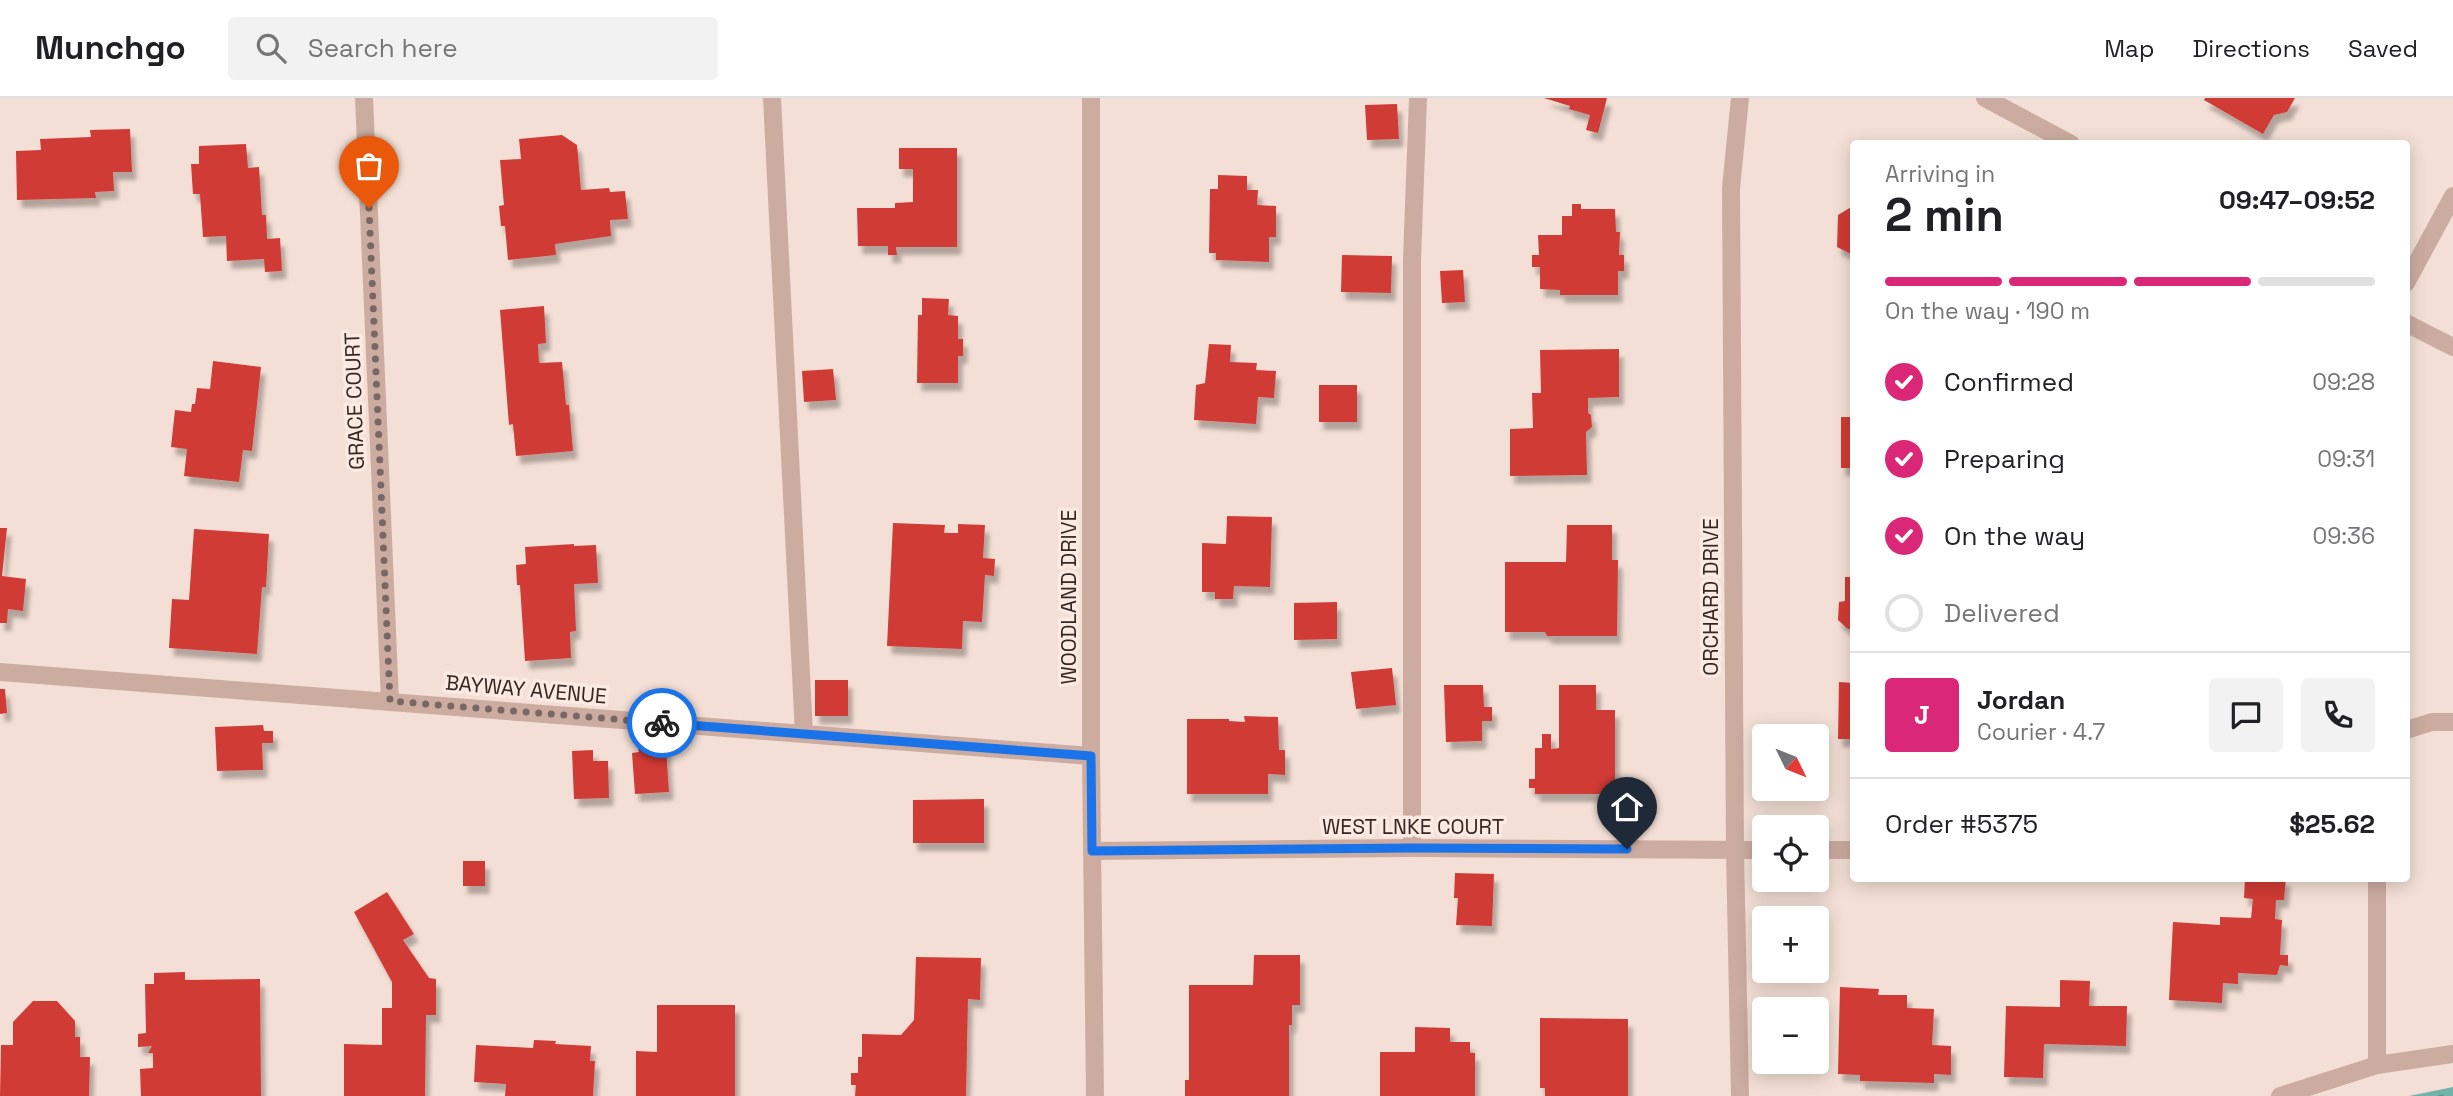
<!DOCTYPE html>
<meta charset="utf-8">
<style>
:root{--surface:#fff;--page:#f2f2f2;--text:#202124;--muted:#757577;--line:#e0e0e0;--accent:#db2777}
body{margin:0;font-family:"Space Grotesk",sans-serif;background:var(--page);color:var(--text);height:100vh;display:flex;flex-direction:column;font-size:26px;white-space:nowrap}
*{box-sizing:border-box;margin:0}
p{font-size:23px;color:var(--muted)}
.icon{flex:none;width:38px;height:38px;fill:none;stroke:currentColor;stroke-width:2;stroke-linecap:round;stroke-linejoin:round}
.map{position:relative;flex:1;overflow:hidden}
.details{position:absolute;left:1850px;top:42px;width:560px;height:742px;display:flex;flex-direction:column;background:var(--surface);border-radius:7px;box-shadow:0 4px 18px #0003}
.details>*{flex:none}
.needle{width:46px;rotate:133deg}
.buttons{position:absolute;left:1752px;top:626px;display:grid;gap:14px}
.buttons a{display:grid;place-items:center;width:77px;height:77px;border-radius:7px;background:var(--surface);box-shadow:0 4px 18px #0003;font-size:35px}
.pin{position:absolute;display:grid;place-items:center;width:60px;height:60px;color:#fff;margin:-72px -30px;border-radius:50% 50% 50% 0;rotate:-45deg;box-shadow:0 0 7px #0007}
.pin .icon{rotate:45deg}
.courier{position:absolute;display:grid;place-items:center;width:70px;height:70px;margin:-35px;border:5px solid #1a73e8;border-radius:50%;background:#fff;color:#222;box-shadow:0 2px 9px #0007}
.overview em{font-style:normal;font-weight:600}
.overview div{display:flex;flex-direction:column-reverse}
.overview{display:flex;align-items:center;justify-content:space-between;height:119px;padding:0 35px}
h1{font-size:46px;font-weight:600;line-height:52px}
.bar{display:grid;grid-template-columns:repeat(4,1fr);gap:10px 7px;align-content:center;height:84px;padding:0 35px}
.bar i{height:9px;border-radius:5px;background:var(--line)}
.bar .selected{background:var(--accent)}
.bar p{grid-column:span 4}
.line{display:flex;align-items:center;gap:18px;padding:0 35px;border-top:2px solid var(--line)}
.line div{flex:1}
.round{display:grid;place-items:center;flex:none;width:74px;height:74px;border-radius:7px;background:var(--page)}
ol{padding:0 35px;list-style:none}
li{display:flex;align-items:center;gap:21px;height:77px}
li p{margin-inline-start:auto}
li .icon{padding:7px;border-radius:50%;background:var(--accent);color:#fff;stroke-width:4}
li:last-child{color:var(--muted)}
li i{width:38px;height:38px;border:4px solid var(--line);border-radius:50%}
header{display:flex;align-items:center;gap:42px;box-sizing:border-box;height:98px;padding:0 35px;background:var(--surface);border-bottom:2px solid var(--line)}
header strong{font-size:33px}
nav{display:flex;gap:38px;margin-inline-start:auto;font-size:24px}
.search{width:490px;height:63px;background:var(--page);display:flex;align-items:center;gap:18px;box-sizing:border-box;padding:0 24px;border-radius:7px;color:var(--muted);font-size:26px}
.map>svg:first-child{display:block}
.water{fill:url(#water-ripples)}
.building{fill:#d13b35;filter:url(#shadow)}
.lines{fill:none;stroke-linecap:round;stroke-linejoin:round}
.lane{stroke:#ccaca1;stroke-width:18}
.street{stroke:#ccaca1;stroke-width:18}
.done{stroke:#786762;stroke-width:7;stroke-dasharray:0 12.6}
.route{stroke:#1a73e8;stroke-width:9}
.labels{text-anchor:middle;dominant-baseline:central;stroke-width:7;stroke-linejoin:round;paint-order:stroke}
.street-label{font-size:21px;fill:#352624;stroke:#faeae2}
</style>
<header>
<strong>Munchgo</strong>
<div class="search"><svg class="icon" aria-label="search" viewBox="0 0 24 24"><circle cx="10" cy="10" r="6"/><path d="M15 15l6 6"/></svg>Search here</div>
<nav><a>Map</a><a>Directions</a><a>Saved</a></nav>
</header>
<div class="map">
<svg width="2453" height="998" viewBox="0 0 2453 998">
<defs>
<pattern id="water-ripples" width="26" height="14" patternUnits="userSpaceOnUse" patternTransform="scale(1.75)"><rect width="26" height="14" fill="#72b2a8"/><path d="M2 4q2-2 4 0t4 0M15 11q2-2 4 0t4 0" fill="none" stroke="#5e9189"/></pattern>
<filter id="shadow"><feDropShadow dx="4.5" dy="8" stdDeviation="2" flood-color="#0004"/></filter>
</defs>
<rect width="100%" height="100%" fill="#f3dfd5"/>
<polygon class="water" points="2453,989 2453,998 2409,998"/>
<g class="building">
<polygon points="1544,0 1607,0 1598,35 1586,32 1590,17 1569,11 1570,8"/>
<polygon points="2205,0 2295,0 2287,14 2274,17 2263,36 2204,2"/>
<polygon points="1397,6 1399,41 1367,42 1365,7"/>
<polygon points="130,31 132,74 113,74 114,93 95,94 96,100 17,102 16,53 41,52 40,41 91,39 90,32"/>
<polygon points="562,37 577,47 581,92 609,90 610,94 625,93 628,121 610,122 611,138 555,146 556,157 508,162 505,128 501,128 499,108 504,107 500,62 521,61 519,41"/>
<polygon points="246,46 248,70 259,69 262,117 266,117 267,141 280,140 282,173 265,174 264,161 227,163 226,138 203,139 200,96 193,96 191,66 199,66 199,48"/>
<polygon points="899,50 957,50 957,149 896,149 897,157 888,157 888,148 858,148 857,110 895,110 895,105 913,104 913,71 899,71"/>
<polygon points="1218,77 1247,78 1247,92 1258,92 1257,107 1276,108 1276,139 1269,139 1269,164 1216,162 1216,155 1209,155 1210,91 1218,91"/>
<polygon points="1572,106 1581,106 1581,111 1615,111 1616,134 1620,134 1619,157 1624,157 1624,173 1618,173 1618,197 1560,197 1560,192 1540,191 1540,169 1532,169 1532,157 1539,157 1538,137 1562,137 1562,118 1572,118"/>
<polygon points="1853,108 1853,157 1837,149 1838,117"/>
<polygon points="1342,157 1392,158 1391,195 1341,194"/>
<polygon points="1463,172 1465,204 1442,205 1440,173"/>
<polygon points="922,200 949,201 948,217 958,218 958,241 963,241 963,258 958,258 958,285 917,285 918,217 922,217"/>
<polygon points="544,208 546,245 538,246 539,265 562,264 566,307 569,307 573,353 516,358 513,326 509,327 500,212"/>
<polygon points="1209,246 1231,247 1230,264 1257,265 1256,272 1276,273 1274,300 1258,299 1256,326 1194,322 1196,287 1205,285"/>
<polygon points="1619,251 1619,299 1588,300 1588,315 1591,317 1592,329 1586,334 1587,377 1510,378 1510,331 1533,330 1532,295 1541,295 1540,252"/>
<polygon points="213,263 261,269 252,353 243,352 239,384 184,378 187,351 171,349 175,312 191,314 192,306 195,306 197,290 210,291"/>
<polygon points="833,271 836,302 804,304 802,273"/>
<rect x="1319" y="287" width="38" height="37"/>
<rect x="1841" y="319" width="12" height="51"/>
<polygon points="1227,418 1272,419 1270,489 1234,488 1233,501 1215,501 1215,494 1202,494 1202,445 1226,446"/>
<polygon points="893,425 945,427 944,435 958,435 958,426 985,427 983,460 995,461 994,478 985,477 982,524 963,523 962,551 887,548"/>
<polygon points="1567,427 1612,427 1612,462 1618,462 1617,538 1547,538 1545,534 1505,534 1505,464 1566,464"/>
<polygon points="0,430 7,430 2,478 26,481 23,513 8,511 7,525 0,525"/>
<polygon points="194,431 269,436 266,489 262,489 257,556 169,550 172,501 189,502"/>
<polygon points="574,446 574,448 596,447 598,485 574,486 576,533 570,534 571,560 525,563 520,487 517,487 516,467 526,466 525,449"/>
<polygon points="1845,479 1853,479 1853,531 1848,531 1838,522 1839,504 1845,503"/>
<polygon points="1337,504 1337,541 1294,542 1294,505"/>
<polygon points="1392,570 1396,607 1356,611 1351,574"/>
<rect x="815" y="582" width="33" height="36"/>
<polygon points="1839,584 1853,585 1853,641 1838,641"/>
<polygon points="1444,587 1483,587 1484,609 1492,609 1492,623 1482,623 1482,643 1446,644"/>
<polygon points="1559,587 1596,587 1596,612 1615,612 1615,696 1535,696 1535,690 1529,690 1529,681 1535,681 1535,650 1542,650 1542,636 1551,636 1551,651 1559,650"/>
<polygon points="0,591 5,591 7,615 0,616"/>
<polygon points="1244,618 1278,619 1279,652 1285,652 1285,677 1268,676 1268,696 1187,696 1187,621 1229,621 1229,623 1245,624"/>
<polygon points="263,627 264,633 273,633 273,645 262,645 263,672 217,673 215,629"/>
<polygon points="666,649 669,694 635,696 632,655 639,654 638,651"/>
<polygon points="593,652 593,663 608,663 609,700 574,701 572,653"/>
<polygon points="984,701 984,745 913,745 913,702"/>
<rect x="463" y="763" width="22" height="25"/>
<polygon points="1455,775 1494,776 1492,828 1456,827 1458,800 1454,800"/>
<polygon points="2245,780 2286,780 2284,802 2276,802 2275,821 2282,822 2280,857 2288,857 2288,868 2280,867 2277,877 2238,875 2238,886 2223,885 2222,905 2169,902 2173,824 2220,827 2220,819 2251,820 2253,801 2244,800"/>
<polygon points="387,794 414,836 403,842 429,880 436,881 436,917 426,917 425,998 344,998 344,946 382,947 382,910 392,910 392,884 354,814"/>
<polygon points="1254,857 1300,857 1300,907 1292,907 1292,927 1289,927 1289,998 1185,998 1185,982 1189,982 1189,887 1253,887"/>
<polygon points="916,859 981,860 980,902 968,901 966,998 855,998 856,987 851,987 851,975 858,975 858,959 862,959 862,936 901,937 914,922"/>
<polygon points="185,874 185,882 260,881 261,998 141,998 140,971 153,970 153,955 148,955 152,948 138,949 138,936 146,935 145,886 154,886 154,875"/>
<polygon points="2060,882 2090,883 2089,908 2127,908 2126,948 2044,946 2043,980 2004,979 2006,908 2060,909"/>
<polygon points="1840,889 1879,891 1878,897 1907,897 1907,910 1934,911 1932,947 1951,948 1951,977 1934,976 1934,985 1860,983 1860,977 1838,976"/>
<polygon points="33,903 57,903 75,923 75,939 80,939 80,959 90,959 89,998 0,998 1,947 13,947 13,924"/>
<polygon points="657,907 735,907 735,998 636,998 636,953 657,954"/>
<polygon points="1540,920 1628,921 1628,998 1545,998 1545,990 1540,990"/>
<polygon points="1415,929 1450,930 1450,944 1470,944 1470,955 1475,955 1475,998 1380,998 1380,954 1415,954"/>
<polygon points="534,942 556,943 555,946 591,948 590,963 595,963 593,998 505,998 506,986 474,984 476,947 533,950"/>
</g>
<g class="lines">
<polyline class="lane" points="0,574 804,636"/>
<g class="street">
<polyline points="364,0 390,603"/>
<polyline points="772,0 804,636 1091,658"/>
<polyline points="1091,0 1091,658 1095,998"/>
<polyline points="1985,0 2071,46"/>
<polyline points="2406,185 2453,98"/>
<polyline points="2406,225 2453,249"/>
<polyline points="2406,632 2432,624 2453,624"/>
<polyline points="1412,750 1412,162 1418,0"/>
<polyline points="1816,752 1853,752"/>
<polyline points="1092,753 1412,750 1764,752"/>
<polyline points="2377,967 2377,780"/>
<polyline points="1740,998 1735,753 1731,90 1740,0"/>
<polyline points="2280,998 2377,967 2453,956"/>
</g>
</g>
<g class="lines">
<polyline class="done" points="369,110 390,603 662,625"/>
<polyline class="route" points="662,625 1091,658 1092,753 1412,750 1627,751"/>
</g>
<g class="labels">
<g class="street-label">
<text transform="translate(354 303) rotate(-92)">GRACE COURT</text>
<text transform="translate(1068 499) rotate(-90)">WOODLAND DRIVE</text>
<text transform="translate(1710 499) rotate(-90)">ORCHARD DRIVE</text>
<text transform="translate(526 591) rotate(5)">BAYWAY AVENUE</text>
<text x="1413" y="728">WEST LNKE COURT</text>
</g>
</g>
</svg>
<div class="buttons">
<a><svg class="needle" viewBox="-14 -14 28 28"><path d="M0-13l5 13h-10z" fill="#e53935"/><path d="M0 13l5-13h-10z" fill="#757577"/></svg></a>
<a><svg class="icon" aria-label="locate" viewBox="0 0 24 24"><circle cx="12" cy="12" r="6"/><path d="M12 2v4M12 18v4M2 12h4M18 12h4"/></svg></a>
<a>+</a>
<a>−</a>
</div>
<div class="pin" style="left:369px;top:110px;background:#ea580c"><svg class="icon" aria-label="bag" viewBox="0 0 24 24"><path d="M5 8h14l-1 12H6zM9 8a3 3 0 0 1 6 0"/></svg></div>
<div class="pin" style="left:1627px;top:751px;background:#1f2937"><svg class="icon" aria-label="home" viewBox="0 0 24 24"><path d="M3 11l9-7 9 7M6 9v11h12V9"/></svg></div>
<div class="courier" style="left:662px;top:625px"><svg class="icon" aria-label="bike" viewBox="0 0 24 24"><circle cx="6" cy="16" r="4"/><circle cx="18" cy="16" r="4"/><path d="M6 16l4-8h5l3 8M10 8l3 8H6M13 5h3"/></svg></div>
<section class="details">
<div class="overview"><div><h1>2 min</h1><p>Arriving in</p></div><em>09:47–09:52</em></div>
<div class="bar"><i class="selected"></i><i class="selected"></i><i class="selected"></i><i></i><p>On the way · 190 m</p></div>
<ol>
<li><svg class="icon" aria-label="check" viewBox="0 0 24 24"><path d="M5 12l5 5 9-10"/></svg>Confirmed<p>09:28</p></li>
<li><svg class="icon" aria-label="check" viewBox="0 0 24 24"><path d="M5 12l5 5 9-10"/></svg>Preparing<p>09:31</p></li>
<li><svg class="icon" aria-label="check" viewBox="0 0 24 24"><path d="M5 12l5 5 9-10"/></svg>On the way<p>09:36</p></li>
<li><i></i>Delivered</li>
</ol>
<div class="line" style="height:126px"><b class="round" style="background:var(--accent);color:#fff">J</b><div><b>Jordan</b><p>Courier · 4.7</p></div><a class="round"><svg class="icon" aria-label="chat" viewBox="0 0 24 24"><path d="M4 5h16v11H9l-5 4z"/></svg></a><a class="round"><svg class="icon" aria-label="phone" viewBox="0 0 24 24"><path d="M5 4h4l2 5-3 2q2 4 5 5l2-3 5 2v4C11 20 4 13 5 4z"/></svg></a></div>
<div class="line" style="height:91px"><div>Order #5375</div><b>$25.62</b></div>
</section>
</div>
